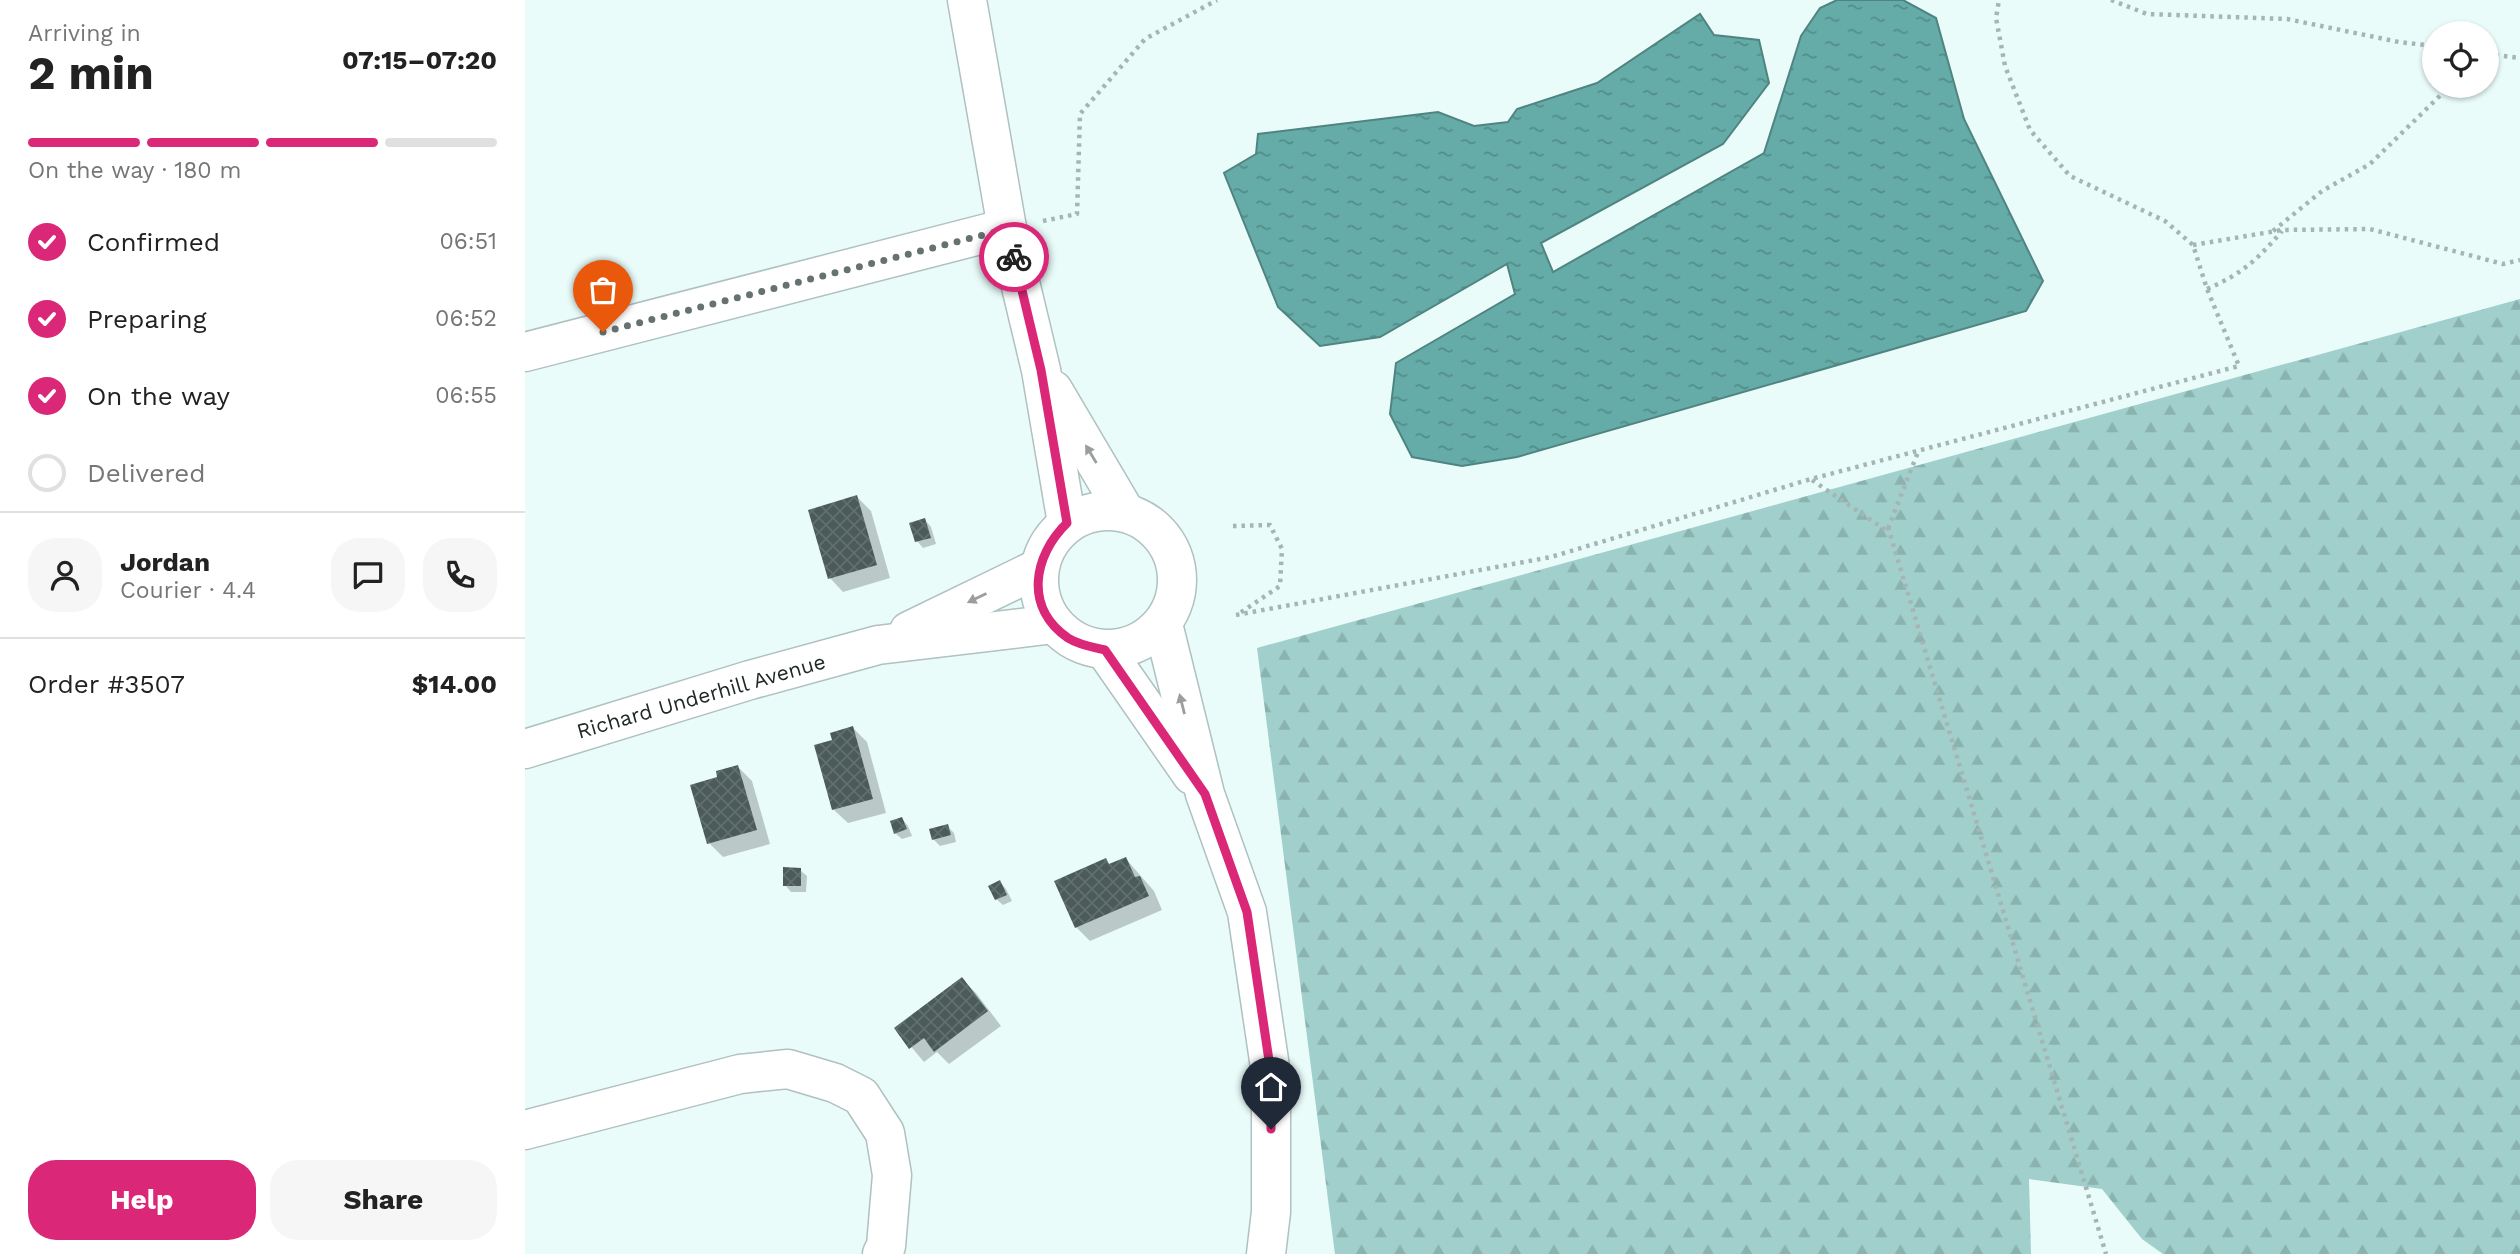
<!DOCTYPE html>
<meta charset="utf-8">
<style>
:root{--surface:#fff;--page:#f6f6f6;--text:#222;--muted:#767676;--line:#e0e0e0;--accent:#db2777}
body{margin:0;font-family:"Work Sans",sans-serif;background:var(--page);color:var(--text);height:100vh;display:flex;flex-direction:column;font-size:26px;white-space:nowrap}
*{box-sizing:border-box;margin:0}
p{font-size:23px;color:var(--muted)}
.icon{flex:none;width:38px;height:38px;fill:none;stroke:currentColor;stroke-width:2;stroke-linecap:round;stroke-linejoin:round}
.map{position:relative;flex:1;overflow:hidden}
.drawer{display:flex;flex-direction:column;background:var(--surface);width:525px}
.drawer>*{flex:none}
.controls{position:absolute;left:1897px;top:21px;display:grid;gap:14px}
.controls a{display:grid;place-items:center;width:77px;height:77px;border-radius:50%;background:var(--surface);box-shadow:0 2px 5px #0004;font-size:35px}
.pin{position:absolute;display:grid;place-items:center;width:60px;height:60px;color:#fff;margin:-72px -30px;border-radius:50% 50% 50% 0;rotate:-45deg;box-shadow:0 0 7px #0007}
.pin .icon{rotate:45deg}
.courier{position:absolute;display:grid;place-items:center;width:70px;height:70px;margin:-35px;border:5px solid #db2777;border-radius:50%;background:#fff;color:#222;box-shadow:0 2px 9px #0007}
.overview em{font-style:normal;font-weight:700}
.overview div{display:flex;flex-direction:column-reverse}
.overview{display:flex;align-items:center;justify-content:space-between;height:119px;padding:0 28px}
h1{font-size:46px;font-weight:700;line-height:52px}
.bar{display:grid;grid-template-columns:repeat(4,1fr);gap:10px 7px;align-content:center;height:84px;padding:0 28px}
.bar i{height:9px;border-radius:5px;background:var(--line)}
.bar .on{background:var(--accent)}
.bar p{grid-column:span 4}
.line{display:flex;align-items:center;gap:18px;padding:0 28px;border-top:2px solid var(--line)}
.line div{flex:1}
.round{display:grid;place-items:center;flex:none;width:74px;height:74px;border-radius:28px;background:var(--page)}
ol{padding:0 28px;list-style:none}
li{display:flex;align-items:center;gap:21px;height:77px}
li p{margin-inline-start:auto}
li .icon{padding:7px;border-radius:50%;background:var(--accent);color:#fff;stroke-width:4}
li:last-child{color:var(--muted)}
li i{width:38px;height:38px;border:4px solid var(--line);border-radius:50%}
.button{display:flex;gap:14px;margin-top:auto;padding:14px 28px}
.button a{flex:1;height:80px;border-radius:28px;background:var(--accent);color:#fff;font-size:28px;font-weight:700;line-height:80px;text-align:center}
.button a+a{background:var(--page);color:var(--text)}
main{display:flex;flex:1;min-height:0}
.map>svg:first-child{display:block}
.forest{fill:url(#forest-firs)}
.water{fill:url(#water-ripples);stroke:#508481;stroke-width:2}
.shadow{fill:#0003}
.building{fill:url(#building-cross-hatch)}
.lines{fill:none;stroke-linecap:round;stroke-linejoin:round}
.minor-casing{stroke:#afc1c0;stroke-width:41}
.path{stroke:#a6b5b4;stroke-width:4.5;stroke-dasharray:3.5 5;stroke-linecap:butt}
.minor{stroke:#fff;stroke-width:38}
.oneway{fill:#9b9e9e}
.done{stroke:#667271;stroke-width:7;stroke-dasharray:0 12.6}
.route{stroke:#db2777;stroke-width:9}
.labels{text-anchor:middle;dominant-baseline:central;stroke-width:7;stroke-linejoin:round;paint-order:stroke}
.street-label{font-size:21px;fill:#202727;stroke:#fff}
</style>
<main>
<section class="drawer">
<div class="overview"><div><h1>2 min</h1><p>Arriving in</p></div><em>07:15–07:20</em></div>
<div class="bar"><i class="on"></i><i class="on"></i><i class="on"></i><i></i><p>On the way · 180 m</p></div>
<ol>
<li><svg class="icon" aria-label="check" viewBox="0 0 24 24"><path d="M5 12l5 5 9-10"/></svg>Confirmed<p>06:51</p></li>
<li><svg class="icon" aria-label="check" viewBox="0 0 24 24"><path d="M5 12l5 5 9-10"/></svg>Preparing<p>06:52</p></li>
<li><svg class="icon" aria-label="check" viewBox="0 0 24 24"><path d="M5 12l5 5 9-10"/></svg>On the way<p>06:55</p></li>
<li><i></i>Delivered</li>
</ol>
<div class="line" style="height:126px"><a class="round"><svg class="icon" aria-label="person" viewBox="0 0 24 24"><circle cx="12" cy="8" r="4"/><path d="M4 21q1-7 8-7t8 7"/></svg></a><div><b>Jordan</b><p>Courier · 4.4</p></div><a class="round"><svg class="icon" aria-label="chat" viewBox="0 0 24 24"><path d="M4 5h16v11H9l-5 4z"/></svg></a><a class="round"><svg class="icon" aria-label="phone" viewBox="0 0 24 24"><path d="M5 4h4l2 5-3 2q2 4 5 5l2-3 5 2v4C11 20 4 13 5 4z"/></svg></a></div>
<div class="line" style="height:91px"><div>Order #3507</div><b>$14.00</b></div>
<div class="button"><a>Help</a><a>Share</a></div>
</section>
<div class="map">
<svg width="1995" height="1254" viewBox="0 0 1995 1254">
<defs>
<pattern id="forest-firs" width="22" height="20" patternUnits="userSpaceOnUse" patternTransform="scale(1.75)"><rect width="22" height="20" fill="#a0cfcc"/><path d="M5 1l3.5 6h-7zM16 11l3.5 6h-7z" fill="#8ab2af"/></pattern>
<pattern id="water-ripples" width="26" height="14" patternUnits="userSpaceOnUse" patternTransform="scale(1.75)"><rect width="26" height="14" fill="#65aca8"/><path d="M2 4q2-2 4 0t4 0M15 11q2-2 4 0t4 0" fill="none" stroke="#538c89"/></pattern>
<pattern id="building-cross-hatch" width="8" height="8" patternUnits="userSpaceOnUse" patternTransform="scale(1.75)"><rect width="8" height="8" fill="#4b5b5a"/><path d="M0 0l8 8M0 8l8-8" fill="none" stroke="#626f6e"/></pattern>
</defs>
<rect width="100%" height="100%" fill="#e9fcfa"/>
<polygon class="forest" points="1995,299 1995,1254 1638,1254 1617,1239 1577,1189 1504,1179 1506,1254 810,1254 732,648"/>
<polygon class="water" points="1312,0 1378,0 1411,18 1439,119 1518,281 1501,311 992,457 937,466 887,457 865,414 871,363 990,294 982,264 855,337 795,346 753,307 699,173 731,154 733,134 913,112 949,126 983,122 992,109 1072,83 1175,14 1189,35 1234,40 1244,83 1198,144 1016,243 1028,272 1239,153 1276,36 1295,8"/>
<g class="shadow">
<polygon points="332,497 346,511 365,578 318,592 305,578"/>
<polygon points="400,520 406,527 411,544 398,548 392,541"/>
<polygon points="328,728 342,742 361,813 323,823 309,810"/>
<polygon points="213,767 227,781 245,844 198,857 184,843 194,778"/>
<polygon points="377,819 383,826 387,836 377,839 370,833"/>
<polygon points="422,826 429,833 431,842 415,846 408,839"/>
<polygon points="601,859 629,891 637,910 565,941 551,927 580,860 586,865"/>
<polygon points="275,870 282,876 281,892 266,892 260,885"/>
<polygon points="475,882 481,889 487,901 478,905 471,899"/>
<polygon points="437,979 451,993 476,1026 424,1064 412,1052 399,1062 371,1029"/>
</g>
<g class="building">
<polygon points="332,495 352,565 303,579 283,510"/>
<polygon points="400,518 406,538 390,542 384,523"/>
<polygon points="328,726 348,799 307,810 289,745 307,740 305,733"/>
<polygon points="213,765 232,830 182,844 165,785 192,777 191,771"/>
<polygon points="377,817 382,829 369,834 365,821"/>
<polygon points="423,824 426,835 407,840 404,829"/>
<polygon points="601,857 610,877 615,876 624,896 550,928 529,881 581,858 584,864"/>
<polygon points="258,867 276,868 276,886 258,886"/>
<polygon points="475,880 482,895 470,900 463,886"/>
<polygon points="437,977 463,1011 409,1052 399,1038 384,1049 369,1028"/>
</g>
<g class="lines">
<g class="minor-casing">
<g id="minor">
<polyline points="442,0 482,228 516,370 542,523"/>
<polyline points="0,352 482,228"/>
<polyline points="528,390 600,512"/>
<circle cx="583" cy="580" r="69"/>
<polyline points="638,624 680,794 722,912 746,1074 746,1212 741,1254"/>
<polyline points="384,631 514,568"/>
<polyline points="580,650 667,775"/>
<polyline points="0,749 225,680 353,645 529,624"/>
<polyline points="0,1130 215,1074 263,1069 310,1083 336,1096 360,1133 367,1175 361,1246 357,1254"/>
</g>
</g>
<g class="path">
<polyline points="1586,0 1622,14 1762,19 1874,42 1909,46"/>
<polyline points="1962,54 1995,58"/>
<polyline points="518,221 552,214 555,114 620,39 692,0"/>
<polyline points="1748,231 1797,191 1845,164 1925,86"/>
<polyline points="1668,245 1757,230 1845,229 1978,264 1995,260"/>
<path d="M1682,289C1717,274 1733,259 1757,231"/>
<polyline points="1287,480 1362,531 1393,452"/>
<polyline points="708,526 745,525 757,549 755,586 715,613"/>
<polyline points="1363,527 1581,1254"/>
<polyline points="711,615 1026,557 1286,479 1714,366 1682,289 1668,245 1640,221 1545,176 1505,130 1480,66 1471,18 1474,0"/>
</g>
<use href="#minor" class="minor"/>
</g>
<defs><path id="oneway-solid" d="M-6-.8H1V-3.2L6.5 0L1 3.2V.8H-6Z" transform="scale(1.75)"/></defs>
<g class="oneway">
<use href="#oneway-solid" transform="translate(566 454) rotate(-121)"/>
<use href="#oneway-solid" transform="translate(452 598) rotate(154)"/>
<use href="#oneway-solid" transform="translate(657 704) rotate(-104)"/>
</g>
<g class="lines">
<polyline class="done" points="78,332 482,229 489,257"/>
<path class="route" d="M489,257L516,370L542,523C508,556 499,608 543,638C554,645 567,647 580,650L680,794L722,912L746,1074V1129"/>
</g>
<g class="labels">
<g class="street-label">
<text transform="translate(176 696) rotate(-16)">Richard Underhill Avenue</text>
</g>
</g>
</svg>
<div class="controls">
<a><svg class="icon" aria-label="locate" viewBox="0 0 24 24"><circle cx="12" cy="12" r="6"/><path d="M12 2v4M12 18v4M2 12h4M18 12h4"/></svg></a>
</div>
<div class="pin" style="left:78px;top:332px;background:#ea580c"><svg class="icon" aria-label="bag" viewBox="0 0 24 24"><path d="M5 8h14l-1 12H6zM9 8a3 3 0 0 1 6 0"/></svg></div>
<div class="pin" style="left:746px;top:1129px;background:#1f2937"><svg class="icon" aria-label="home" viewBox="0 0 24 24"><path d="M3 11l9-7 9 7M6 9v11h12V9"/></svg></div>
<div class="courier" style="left:489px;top:257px"><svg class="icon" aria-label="bike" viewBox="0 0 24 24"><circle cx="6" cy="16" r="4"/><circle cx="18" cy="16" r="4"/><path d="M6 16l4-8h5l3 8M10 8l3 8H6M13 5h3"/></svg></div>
</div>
</main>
